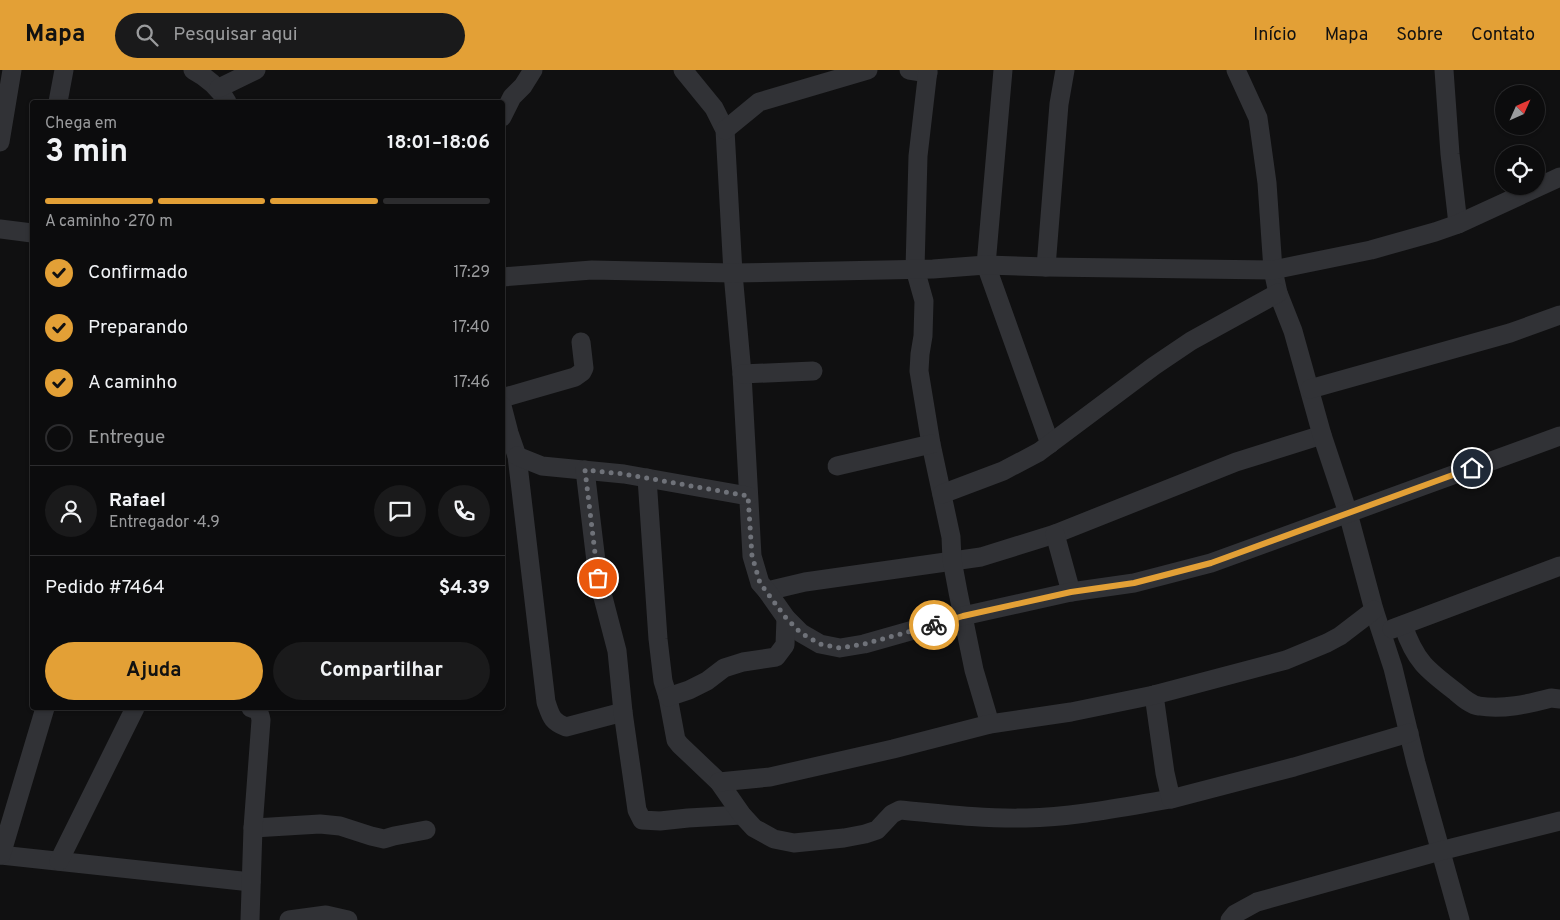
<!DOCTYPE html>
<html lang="pt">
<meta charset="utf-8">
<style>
:root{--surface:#0c0c0d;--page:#1a1a1b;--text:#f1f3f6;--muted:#9a9b9d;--line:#2c2c2e;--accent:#e3a036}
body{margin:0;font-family:Overpass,sans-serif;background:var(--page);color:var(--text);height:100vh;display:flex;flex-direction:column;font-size:19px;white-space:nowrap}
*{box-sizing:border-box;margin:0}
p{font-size:16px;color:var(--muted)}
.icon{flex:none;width:28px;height:28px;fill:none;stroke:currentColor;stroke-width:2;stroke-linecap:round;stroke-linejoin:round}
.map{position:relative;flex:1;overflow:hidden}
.drawer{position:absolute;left:30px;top:30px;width:475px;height:610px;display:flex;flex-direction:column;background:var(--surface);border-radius:5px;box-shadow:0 1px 4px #0004,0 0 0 1px var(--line)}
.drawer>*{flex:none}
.needle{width:32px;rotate:45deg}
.fabs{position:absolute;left:1495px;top:15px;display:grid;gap:10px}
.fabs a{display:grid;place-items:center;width:50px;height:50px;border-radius:50%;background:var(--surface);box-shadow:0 1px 4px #0004,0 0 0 1px var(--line);font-size:25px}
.pin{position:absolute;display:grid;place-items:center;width:42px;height:42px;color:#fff;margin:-21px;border:2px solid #fff;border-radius:50%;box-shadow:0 1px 5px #0007}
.courier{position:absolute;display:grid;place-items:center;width:50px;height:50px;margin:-25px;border:4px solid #e3a036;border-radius:50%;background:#fff;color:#222;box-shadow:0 1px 6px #0007}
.headline em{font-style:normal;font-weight:700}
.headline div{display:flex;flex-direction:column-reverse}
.headline{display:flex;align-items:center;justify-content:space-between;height:85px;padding:0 15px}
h1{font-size:32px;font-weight:700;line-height:38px}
.bar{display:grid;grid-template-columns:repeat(4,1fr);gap:8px 5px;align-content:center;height:60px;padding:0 15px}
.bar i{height:6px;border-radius:4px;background:var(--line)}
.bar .active{background:var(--accent)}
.bar p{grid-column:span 4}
.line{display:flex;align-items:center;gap:12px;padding:0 15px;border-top:1px solid var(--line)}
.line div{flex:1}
.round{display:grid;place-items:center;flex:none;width:52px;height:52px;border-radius:26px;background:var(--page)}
ol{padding:0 15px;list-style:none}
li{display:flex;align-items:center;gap:15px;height:55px}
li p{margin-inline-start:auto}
li .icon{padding:5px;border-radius:50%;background:var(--accent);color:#111;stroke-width:4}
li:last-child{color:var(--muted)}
li i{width:28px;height:28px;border:2px solid var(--line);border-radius:50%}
.button{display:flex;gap:10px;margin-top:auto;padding:10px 15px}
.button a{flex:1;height:58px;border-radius:30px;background:var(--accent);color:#111;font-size:20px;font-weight:700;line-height:58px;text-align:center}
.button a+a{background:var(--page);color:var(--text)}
header{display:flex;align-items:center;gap:30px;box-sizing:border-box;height:70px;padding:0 25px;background:var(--accent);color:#111}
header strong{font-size:24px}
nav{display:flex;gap:28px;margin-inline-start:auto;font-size:18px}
.search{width:350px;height:45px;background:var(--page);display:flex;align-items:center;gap:12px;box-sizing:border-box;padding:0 18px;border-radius:28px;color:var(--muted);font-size:19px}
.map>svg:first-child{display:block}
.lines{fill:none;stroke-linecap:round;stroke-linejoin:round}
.minor{stroke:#313236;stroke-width:19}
.done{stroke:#6f7279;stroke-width:5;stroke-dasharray:0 9}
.route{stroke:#e3a036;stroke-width:6}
</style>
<header>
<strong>Mapa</strong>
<div class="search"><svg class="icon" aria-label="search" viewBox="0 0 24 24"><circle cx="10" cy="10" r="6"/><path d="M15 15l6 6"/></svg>Pesquisar aqui</div>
<nav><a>Início</a><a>Mapa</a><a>Sobre</a><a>Contato</a></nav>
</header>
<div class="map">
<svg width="1560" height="850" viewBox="0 0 1560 850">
<rect width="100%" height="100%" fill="#101011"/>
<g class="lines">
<g class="minor">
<path d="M193,0C208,8 219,17 227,32"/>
<polyline points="683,0 714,38 725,60 733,203 742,304 752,486 760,513 767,521 805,512 981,487 1055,464 1236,392 1322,365"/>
<polyline points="909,0 928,3"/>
<polyline points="928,0 918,86 915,199 924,231 923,266 920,284 919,301 931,374 951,467 952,490 958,522 974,600 990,654"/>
<polyline points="1003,0 986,195 1050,374"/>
<polyline points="1236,0 1258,48 1267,113 1273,200 1278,223 1293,261 1322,365 1348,443 1374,540 1393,598 1416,693 1460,850"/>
<polyline points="1444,0 1450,84 1458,154"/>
<polyline points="219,18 256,0"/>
<polyline points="58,32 64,0"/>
<polyline points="502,47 512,27 523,16 533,0"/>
<polyline points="725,60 759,32 868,0"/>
<polyline points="0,72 12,0"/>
<polyline points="0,159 32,163"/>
<polyline points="1046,197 1059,34 1065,0"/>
<polyline points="502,207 592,200 733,203 933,199 986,195 1046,197 1273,200 1371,180 1435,162 1458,154 1560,107"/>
<polyline points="742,304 813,301"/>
<polyline points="1310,319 1510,263 1560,245"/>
<polyline points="502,328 575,307 582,302 584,298 581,272"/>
<path d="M502,336L509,363L517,386L546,632C551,646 551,651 566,657L623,642"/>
<polyline points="517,386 542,396 624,404 748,426"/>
<polyline points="837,396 931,374"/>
<polyline points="585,400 598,508 617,581 623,642 637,740 642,750 660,751 688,748 742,745"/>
<path d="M647,408L658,569L663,611L668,627L676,670L680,675L719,712L742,745L754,758L774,769L794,773L844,768L865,764L877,760L892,744L900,740C942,744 984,749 1026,748C1075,747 1123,737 1171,729"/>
<polyline points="942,424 1003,401 1039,382 1154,296 1191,271 1278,223"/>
<polyline points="1055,464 1071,522"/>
<polyline points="767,521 786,548 801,563 820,574 840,578 864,574 963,546 1071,522 1134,513 1211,493 1560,366"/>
<path d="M1403,555C1415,591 1427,600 1456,622C1463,628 1471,635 1479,636C1503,640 1528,634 1551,628L1560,629"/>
<polyline points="1392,559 1560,496"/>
<polyline points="1154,625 1165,703 1171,729 1294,697 1409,663"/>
<polyline points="668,627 689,620 707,611 724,598 743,592 776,587 785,575 786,548"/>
<polyline points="719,712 770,707 893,679 990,654 1071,642 1154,625 1286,590 1327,573 1340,566 1374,540"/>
<polyline points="253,758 320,754 340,756 371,766 384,769 394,766 426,760"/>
<polyline points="0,785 251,812"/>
<polyline points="1,785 45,638"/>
<polyline points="59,791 135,638"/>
<path d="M250,850L253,758L261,650C260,643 258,639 251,638"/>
<polyline points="289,850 326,845 348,850"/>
<polyline points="1230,850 1235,844 1257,832 1440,781 1560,751"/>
</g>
</g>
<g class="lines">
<polyline class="done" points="598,508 585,400 624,404 748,426 752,486 760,513 786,548 801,563 820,574 840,578 864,574 934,555"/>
<polyline class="route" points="934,555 963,546 1071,522 1134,513 1211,493 1472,398"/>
</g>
</svg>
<div class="fabs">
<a><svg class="needle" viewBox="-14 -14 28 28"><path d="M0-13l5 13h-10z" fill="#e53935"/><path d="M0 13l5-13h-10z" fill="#9a9b9d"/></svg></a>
<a><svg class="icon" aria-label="locate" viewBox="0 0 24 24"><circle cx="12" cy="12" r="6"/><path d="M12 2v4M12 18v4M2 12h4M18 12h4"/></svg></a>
</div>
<div class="pin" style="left:598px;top:508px;background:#ea580c"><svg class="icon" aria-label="bag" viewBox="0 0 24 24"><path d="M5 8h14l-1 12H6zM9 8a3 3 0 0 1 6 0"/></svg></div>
<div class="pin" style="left:1472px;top:398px;background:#1f2937"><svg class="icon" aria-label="home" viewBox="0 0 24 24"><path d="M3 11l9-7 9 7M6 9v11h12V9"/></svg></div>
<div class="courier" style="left:934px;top:555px"><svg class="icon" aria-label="bike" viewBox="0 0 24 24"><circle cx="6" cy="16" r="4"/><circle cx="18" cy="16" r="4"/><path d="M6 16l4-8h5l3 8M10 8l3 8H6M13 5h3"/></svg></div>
<section class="drawer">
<div class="headline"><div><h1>3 min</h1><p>Chega em</p></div><em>18:01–18:06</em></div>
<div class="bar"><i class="active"></i><i class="active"></i><i class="active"></i><i></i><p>A caminho · 270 m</p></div>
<ol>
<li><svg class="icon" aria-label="check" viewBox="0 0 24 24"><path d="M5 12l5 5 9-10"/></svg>Confirmado<p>17:29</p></li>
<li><svg class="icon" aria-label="check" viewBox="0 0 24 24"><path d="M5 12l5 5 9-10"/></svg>Preparando<p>17:40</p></li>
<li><svg class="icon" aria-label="check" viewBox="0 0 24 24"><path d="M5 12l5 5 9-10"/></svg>A caminho<p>17:46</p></li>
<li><i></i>Entregue</li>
</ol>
<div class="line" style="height:90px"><a class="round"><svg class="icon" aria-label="person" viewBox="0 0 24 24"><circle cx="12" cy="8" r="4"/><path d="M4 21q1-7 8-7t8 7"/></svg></a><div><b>Rafael</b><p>Entregador · 4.9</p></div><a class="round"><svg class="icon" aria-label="chat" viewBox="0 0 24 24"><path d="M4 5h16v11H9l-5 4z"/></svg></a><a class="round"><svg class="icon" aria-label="phone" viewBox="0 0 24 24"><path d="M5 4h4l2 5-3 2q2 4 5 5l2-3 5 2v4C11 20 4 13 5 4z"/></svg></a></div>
<div class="line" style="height:65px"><div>Pedido #7464</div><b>$4.39</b></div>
<div class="button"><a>Ajuda</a><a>Compartilhar</a></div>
</section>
</div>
